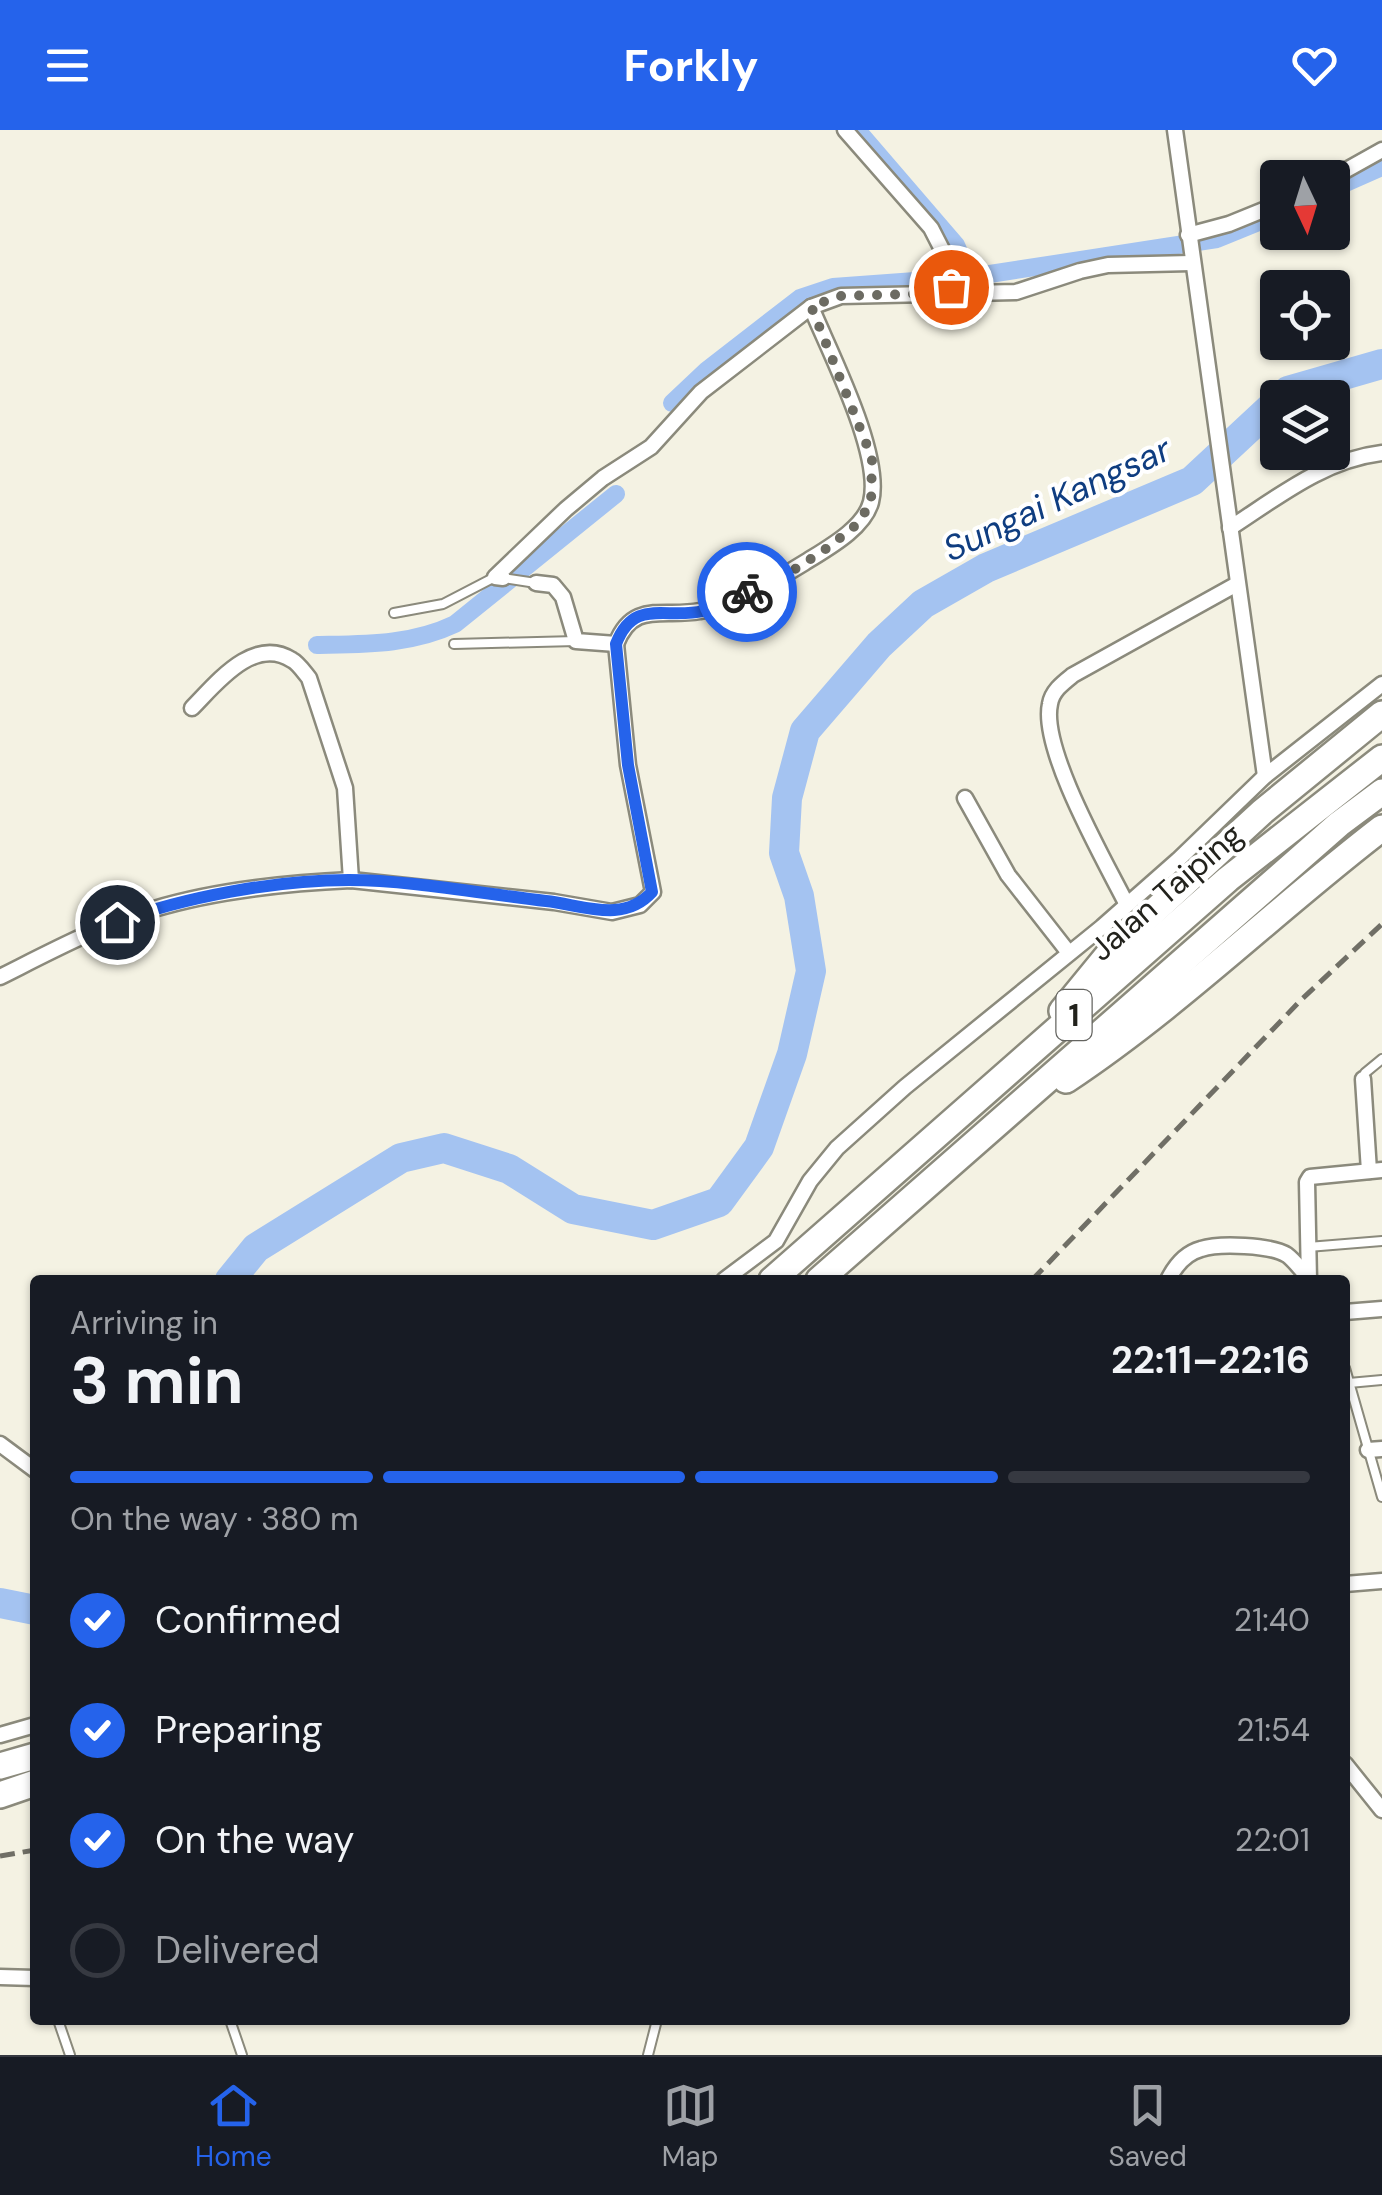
<!DOCTYPE html>
<meta charset="utf-8">
<style>
:root{--surface:#171b24;--page:#20242c;--text:#f1f3f6;--muted:#9ea1a6;--line:#363941;--accent:#2563eb}
body{margin:0;font-family:"DM Sans",sans-serif;background:var(--page);color:var(--text);height:100vh;display:flex;flex-direction:column;font-size:38px;white-space:nowrap}
*{box-sizing:border-box;margin:0}
p{font-size:32px;color:var(--muted)}
.icon{flex:none;width:55px;height:55px;fill:none;stroke:currentColor;stroke-width:2;stroke-linecap:round;stroke-linejoin:round}
.map{position:relative;flex:1;overflow:hidden}
.panel{position:absolute;left:30px;top:1145px;width:1320px;height:750px;display:flex;flex-direction:column;background:var(--surface);border-radius:10px;box-shadow:0 2px 8px #0004}
.panel>*{flex:none}
.needle{width:65px;rotate:176deg}
.tools{position:absolute;left:1260px;top:30px;display:grid;gap:20px}
.tools a{display:grid;place-items:center;width:90px;height:90px;border-radius:10px;background:var(--surface);box-shadow:0 2px 8px #0004;font-size:50px}
.pin{position:absolute;display:grid;place-items:center;width:85px;height:85px;color:#fff;margin:-42px;border:5px solid #fff;border-radius:50%;box-shadow:0 2px 10px #0007}
.courier{position:absolute;display:grid;place-items:center;width:100px;height:100px;margin:-50px;border:8px solid #2563eb;border-radius:50%;background:#fff;color:#222;box-shadow:0 2px 12px #0007}
.summary em{font-style:normal;font-weight:700}
.summary div{display:flex;flex-direction:column-reverse}
.summary{display:flex;align-items:center;justify-content:space-between;height:170px;padding:0 40px}
h1{font-size:65px;font-weight:700;line-height:75px}
.bar{display:grid;grid-template-columns:repeat(4,1fr);gap:15px 10px;align-content:center;height:120px;padding:0 40px}
.bar i{height:12px;border-radius:8px;background:var(--line)}
.bar .current{background:var(--accent)}
.bar p{grid-column:span 4}
ol{padding:0 40px;list-style:none}
li{display:flex;align-items:center;gap:30px;height:110px}
li p{margin-inline-start:auto}
li .icon{padding:10px;border-radius:50%;background:var(--accent);color:#fff;stroke-width:4}
li:last-child{color:var(--muted)}
li i{width:55px;height:55px;border:5px solid var(--line);border-radius:50%}
header{display:flex;justify-content:space-between;align-items:center;height:130px;padding:0 40px;background:var(--accent);color:#fff;font-size:45px;font-weight:700}
.dock{display:flex;justify-content:space-around;align-items:center;height:140px;border-top:2px solid var(--line);background:var(--surface);font-size:28px;color:var(--muted)}
.dock a{display:grid;justify-items:center;gap:5px}
.dock .current{color:var(--accent)}
.map>svg:first-child{display:block}
.lines{fill:none;stroke-linecap:round;stroke-linejoin:round}
.canal{stroke:#a4c3f1;stroke-width:18}
.river{stroke:#a4c3f1;stroke-width:30}
.lane-casing{stroke:#8b8a7c;stroke-width:12}
.street-casing{stroke:#8b8a7c;stroke-width:19}
.highway-casing{stroke:#8b8a7c;stroke-width:30}
.lane{stroke:#fff;stroke-width:8}
.street{stroke:#fff;stroke-width:14}
.highway{stroke:#fff;stroke-width:25}
.rail{stroke:#706f66;stroke-width:5;stroke-dasharray:15 8;stroke-linecap:butt}
.done{stroke:#6c6b62;stroke-width:10;stroke-dasharray:0 18}
.route{stroke:#2563eb;stroke-width:12}
.labels{text-anchor:middle;dominant-baseline:central;stroke-width:8;stroke-linejoin:round;paint-order:stroke}
.shield{fill:#fff;stroke:#646460;stroke-width:2.5}
.shield-label{font-size:30px;font-weight:bold;fill:#22221c}
.street-label{font-size:32px;fill:#22221c;stroke:#fff}
.water-label{font-size:35px;font-style:italic;fill:#0f3d80;stroke:#fff}
</style>
<header><svg class="icon" aria-label="menu" viewBox="0 0 24 24"><path d="M4 6h16M4 12h16M4 18h16"/></svg>Forkly<svg class="icon" aria-label="heart" viewBox="0 0 24 24"><path d="M12 20l-8-8c-3-5 5-10 8-4 3-6 11-1 8 4z"/></svg></header>
<div class="map">
<svg width="1382" height="1925" viewBox="0 0 1382 1925">
<rect width="100%" height="100%" fill="#f4f2e3"/>
<g class="lines">
<g class="canal">
<polyline points="857,0 956,115 970,147"/>
<polyline points="1332,59 1382,37"/>
<polyline points="672,273 707,240 800,168 833,157 970,147 1217,109 1278,84"/>
<path d="M317,515C365,514 411,515 455,494L616,364"/>
</g>
<g class="river">
<polyline points="1281,268 1288,261 1382,234"/>
<polyline points="230,1150 256,1118 401,1028 444,1018 509,1039 573,1079 653,1095 719,1072 759,1017 792,924 811,841 799,766 784,723 787,668 805,601 879,515 923,474 986,438 1192,351 1278,271"/>
<polyline points="0,1473 35,1480"/>
</g>
<g class="lane-casing">
<g id="lane">
<polyline points="503,448 536,453"/>
<polyline points="394,483 443,474 495,447"/>
<polyline points="454,514 576,511"/>
<polyline points="1363,949 1365,943 1382,929"/>
<polyline points="1308,1117 1382,1111"/>
<polyline points="1345,1238 1382,1367"/>
<polyline points="1349,1253 1382,1250"/>
<polyline points="58,1890 70,1925"/>
<polyline points="230,1890 242,1925"/>
<polyline points="648,1925 657,1890"/>
</g>
</g>
<g class="street-casing">
<g id="street">
<polyline points="845,0 931,98 951,137 951,163"/>
<polyline points="1175,0 1265,646"/>
<polyline points="1332,48 1382,20"/>
<polyline points="1188,105 1229,94 1278,74"/>
<path d="M1230,398C1278,367 1323,330 1382,323"/>
<polyline points="503,448 495,447 566,379 603,348 651,317 701,262 811,177 841,166 1016,162 1080,141 1108,135 1191,133"/>
<path d="M536,453L553,455L563,467L576,511L616,514C633,470 663,488 700,481C728,477 779,449 804,433C826,419 864,399 871,372C883,325 830,223 811,177"/>
<path d="M192,578C215,555 253,505 292,530C298,533 304,542 309,548L345,658L351,750"/>
<polyline points="965,668 1008,745 1069,823"/>
<path d="M1127,775C1106,733 1040,619 1050,574C1052,561 1063,553 1073,545L1237,454"/>
<path d="M0,847C50,822 100,795 154,779C217,760 286,753 351,750L554,772L612,782L640,775L653,762L628,635L616,514"/>
<polyline points="1363,949 1369,1041"/>
<polyline points="724,1150 776,1111 810,1051 837,1018 905,957 1102,797 1178,730 1265,646 1382,554"/>
<path d="M1168,1150C1175,1136 1186,1123 1201,1119C1219,1113 1271,1115 1287,1125C1295,1131 1302,1141 1309,1148"/>
<polyline points="1309,1150 1307,1052 1310,1047 1382,1040"/>
<polyline points="1345,1182 1382,1179"/>
<polyline points="0,1314 35,1340"/>
<polyline points="1368,1320 1382,1319"/>
<polyline points="1345,1454 1382,1451"/>
<polyline points="0,1605 35,1595"/>
<polyline points="1345,1634 1382,1680"/>
<polyline points="0,1847 35,1848"/>
</g>
</g>
<g class="highway-casing">
<g id="highway">
<polyline points="1062,881 1112,820 1262,682 1382,584"/>
<path d="M1066,950C1179,875 1275,780 1382,698"/>
<polyline points="772,1150 1228,749 1382,628"/>
<polyline points="819,1150 1339,694 1382,662"/>
<polyline points="0,1636 35,1626"/>
<polyline points="0,1665 35,1653"/>
</g>
</g>
<use href="#lane" class="lane"/>
<use href="#street" class="street"/>
<use href="#highway" class="highway"/>
<g class="rail">
<polyline points="1032,1150 1301,870 1382,794"/>
<polyline points="0,1726 35,1720"/>
</g>
</g>
<g class="lines">
<polyline class="done" points="747,462 781,448 823,421 853,398 871,374 872,328 811,176 841,166 951,163 951,157"/>
<path class="route" d="M117,792C184,767 276,750 349,750C410,750 484,764 546,771C583,775 623,794 652,762L628,635L616,514C634,467 666,490 703,481C718,477 733,468 747,462"/>
</g>
<g class="labels">
<rect class="shield" x="1056.5" y="860" width="35" height="50" rx="8"/>
<g class="shield-label">
<text x="1074" y="885">1</text>
</g>
<g class="street-label">
<text transform="translate(1166 762) rotate(-41)">Jalan Taiping</text>
</g>
<g class="water-label">
<text transform="translate(1057 369) rotate(-25)">Sungai Kangsar</text>
</g>
</g>
</svg>
<div class="tools">
<a><svg class="needle" viewBox="-14 -14 28 28"><path d="M0-13l5 13h-10z" fill="#e53935"/><path d="M0 13l5-13h-10z" fill="#9ea1a6"/></svg></a>
<a><svg class="icon" aria-label="locate" viewBox="0 0 24 24"><circle cx="12" cy="12" r="6"/><path d="M12 2v4M12 18v4M2 12h4M18 12h4"/></svg></a>
<a><svg class="icon" aria-label="layers" viewBox="0 0 24 24"><path d="M12 4l9 5-9 5-9-5zM3 14l9 5 9-5"/></svg></a>
</div>
<div class="pin" style="left:951px;top:157px;background:#ea580c"><svg class="icon" aria-label="bag" viewBox="0 0 24 24"><path d="M5 8h14l-1 12H6zM9 8a3 3 0 0 1 6 0"/></svg></div>
<div class="pin" style="left:117px;top:792px;background:#1f2937"><svg class="icon" aria-label="home" viewBox="0 0 24 24"><path d="M3 11l9-7 9 7M6 9v11h12V9"/></svg></div>
<div class="courier" style="left:747px;top:462px"><svg class="icon" aria-label="bike" viewBox="0 0 24 24"><circle cx="6" cy="16" r="4"/><circle cx="18" cy="16" r="4"/><path d="M6 16l4-8h5l3 8M10 8l3 8H6M13 5h3"/></svg></div>
<section class="panel">
<div class="summary"><div><h1>3 min</h1><p>Arriving in</p></div><em>22:11–22:16</em></div>
<div class="bar"><i class="current"></i><i class="current"></i><i class="current"></i><i></i><p>On the way · 380 m</p></div>
<ol>
<li><svg class="icon" aria-label="check" viewBox="0 0 24 24"><path d="M5 12l5 5 9-10"/></svg>Confirmed<p>21:40</p></li>
<li><svg class="icon" aria-label="check" viewBox="0 0 24 24"><path d="M5 12l5 5 9-10"/></svg>Preparing<p>21:54</p></li>
<li><svg class="icon" aria-label="check" viewBox="0 0 24 24"><path d="M5 12l5 5 9-10"/></svg>On the way<p>22:01</p></li>
<li><i></i>Delivered</li>
</ol>
</section>
</div>
<nav class="dock">
<a class="current"><svg class="icon" aria-label="home" viewBox="0 0 24 24"><path d="M3 11l9-7 9 7M6 9v11h12V9"/></svg>Home</a>
<a><svg class="icon" aria-label="map" viewBox="0 0 24 24"><path d="M3 6l6-2 6 2 6-2v14l-6 2-6-2-6 2zM9 4v14M15 6v14"/></svg>Map</a>
<a><svg class="icon" aria-label="saved" viewBox="0 0 24 24"><path d="M7 4h10v16l-5-4-5 4z"/></svg>Saved</a>
</nav>
